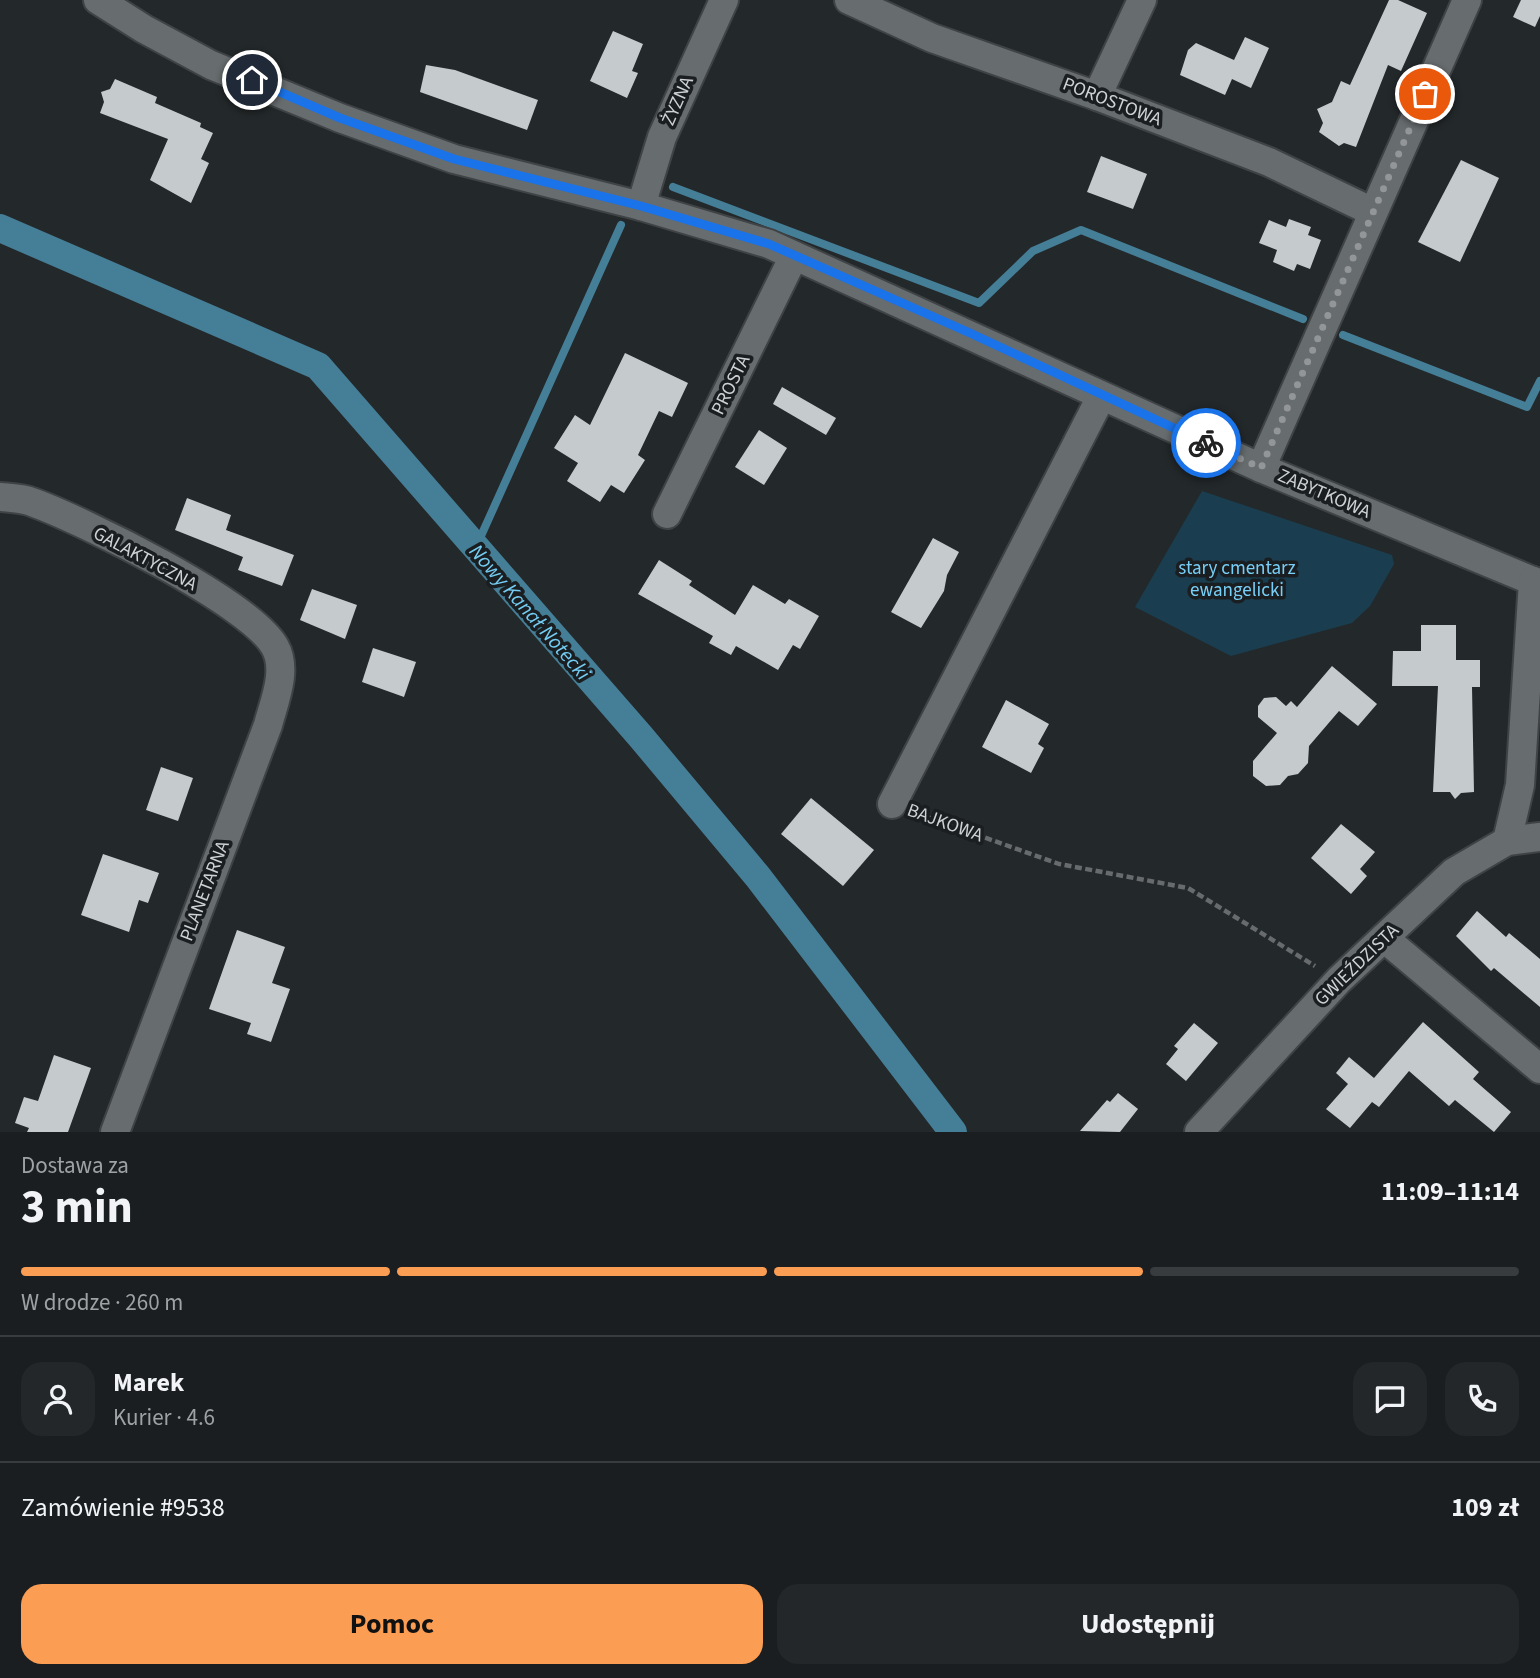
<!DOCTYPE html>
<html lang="pl">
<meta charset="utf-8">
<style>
:root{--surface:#1a1e20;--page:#232729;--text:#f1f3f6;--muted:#9fa2a5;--line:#383c3e;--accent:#fc9d54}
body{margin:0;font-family:"Source Sans 3",sans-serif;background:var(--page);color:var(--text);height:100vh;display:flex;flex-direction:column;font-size:26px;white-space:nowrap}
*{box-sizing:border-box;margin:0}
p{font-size:23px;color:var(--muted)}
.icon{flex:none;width:38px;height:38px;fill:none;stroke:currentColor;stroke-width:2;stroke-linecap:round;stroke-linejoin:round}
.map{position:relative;height:1132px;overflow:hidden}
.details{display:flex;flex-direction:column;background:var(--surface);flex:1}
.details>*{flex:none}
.pin{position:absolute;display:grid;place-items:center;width:60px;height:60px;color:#fff;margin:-30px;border:4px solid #fff;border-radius:50%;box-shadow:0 2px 7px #0007}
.courier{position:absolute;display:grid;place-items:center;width:70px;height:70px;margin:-35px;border:5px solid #1a73e8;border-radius:50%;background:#fff;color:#222;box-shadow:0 2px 9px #0007}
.headline em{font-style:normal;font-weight:700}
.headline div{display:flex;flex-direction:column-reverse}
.headline{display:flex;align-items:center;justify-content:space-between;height:119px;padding:0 21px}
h1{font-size:46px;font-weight:700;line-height:52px}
.bar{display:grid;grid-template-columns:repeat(4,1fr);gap:10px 7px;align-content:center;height:84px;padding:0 21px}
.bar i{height:9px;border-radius:5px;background:var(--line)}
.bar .active{background:var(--accent)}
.bar p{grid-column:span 4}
.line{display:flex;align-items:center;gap:18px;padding:0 21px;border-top:2px solid var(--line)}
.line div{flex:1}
.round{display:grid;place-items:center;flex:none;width:74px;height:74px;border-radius:21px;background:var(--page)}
.cta{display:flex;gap:14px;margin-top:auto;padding:14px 21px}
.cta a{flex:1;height:80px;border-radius:21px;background:var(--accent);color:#111;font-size:28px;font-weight:700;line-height:80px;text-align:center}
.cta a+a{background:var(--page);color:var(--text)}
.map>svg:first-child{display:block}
.green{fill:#1a3e4f}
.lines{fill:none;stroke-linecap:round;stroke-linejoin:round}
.stream{stroke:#457e97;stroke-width:8}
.canal{stroke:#457e97;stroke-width:28}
.building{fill:#c5cacd}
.minor-casing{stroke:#3f4345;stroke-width:32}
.path{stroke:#676b6d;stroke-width:4.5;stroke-dasharray:7 3.5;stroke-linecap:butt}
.minor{stroke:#676c6f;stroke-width:28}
.done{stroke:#939698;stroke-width:7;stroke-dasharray:0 12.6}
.route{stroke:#1a73e8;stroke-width:9}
.labels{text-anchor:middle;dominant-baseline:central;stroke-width:7;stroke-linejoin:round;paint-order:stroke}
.street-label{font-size:19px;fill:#cfd2d4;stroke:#1a1e20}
.park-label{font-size:19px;fill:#78d0f8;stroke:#1a1e20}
.water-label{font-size:21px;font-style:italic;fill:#74ccf3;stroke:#1a1e20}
</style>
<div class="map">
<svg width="1540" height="1132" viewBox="0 0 1540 1132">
<rect width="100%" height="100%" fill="#23282a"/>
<polygon class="green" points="1202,491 1392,555 1394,564 1370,606 1352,623 1231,656 1135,607"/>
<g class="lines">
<g class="stream">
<polyline points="673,187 979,303 1033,251 1081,230 1303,319"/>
<polyline points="1343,335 1527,407 1540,381"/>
<polyline points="476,547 621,225"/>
</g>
<polyline class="canal" points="0,228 318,366 641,737 758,877 953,1132"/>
</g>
<g class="building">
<polygon points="1389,0 1398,0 1427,13 1401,71 1388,65 1356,147 1344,143 1339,146 1319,132 1323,123 1317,109 1332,102 1341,81 1350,85"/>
<polygon points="1521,0 1540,0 1540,16 1535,27 1513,17"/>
<polygon points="613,31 643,44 632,71 638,73 627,98 590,81"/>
<polygon points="1245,37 1269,48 1251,88 1232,79 1225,95 1180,75 1188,50 1196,43 1234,60"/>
<polygon points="426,65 455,70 538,100 527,130 420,92"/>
<polygon points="115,79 157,97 155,103 201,123 200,127 213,133 201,159 209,163 191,203 150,180 168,139 100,113 104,102 101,92 110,89"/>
<polygon points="1101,156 1147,174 1133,209 1087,192"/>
<polygon points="1461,160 1499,178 1460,262 1418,242"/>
<polygon points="1289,219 1311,227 1308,235 1321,240 1310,269 1297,264 1294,271 1273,262 1277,250 1259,243 1269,220 1286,227"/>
<polygon points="625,353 688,383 672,417 659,411 638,455 645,460 624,493 611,485 600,502 567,481 578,463 554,448 575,415 590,425"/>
<polygon points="782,387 836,418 826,435 773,404"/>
<polygon points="759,430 787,448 764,485 735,467"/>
<polygon points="187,498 231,515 226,530 294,555 282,586 238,570 243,557 175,530"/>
<polygon points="933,538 959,552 947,575 944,591 921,628 891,612"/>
<polygon points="659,560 692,581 689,585 735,615 753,585 785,604 789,599 819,616 800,649 793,645 778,670 736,646 731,655 709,643 713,636 638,594"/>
<polygon points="312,589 357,605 345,639 300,620"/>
<polygon points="1421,625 1456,625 1456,660 1480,660 1480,687 1472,687 1474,792 1461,793 1455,799 1450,792 1433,792 1438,686 1392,686 1393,651 1421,651"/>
<polygon points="373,648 416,662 404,697 362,682"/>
<polygon points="1332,666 1377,704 1358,726 1339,711 1309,746 1308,763 1298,774 1288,776 1280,785 1266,786 1253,776 1253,761 1277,733 1258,717 1258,706 1264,698 1276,697 1286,706 1291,701 1297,707"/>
<polygon points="1006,700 1049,724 1038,744 1044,748 1031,773 982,747"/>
<polygon points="161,767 193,778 178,821 146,810"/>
<polygon points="811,798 874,850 843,886 781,834"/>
<polygon points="1341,824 1375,852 1360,869 1367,876 1351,894 1311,858"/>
<polygon points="103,854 159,873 148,903 139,900 129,932 81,915"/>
<polygon points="1477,911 1506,937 1509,933 1540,959 1540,1007 1494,968 1491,971 1456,936"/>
<polygon points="237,930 285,947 272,983 290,989 271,1042 247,1034 251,1023 209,1009"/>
<polygon points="1423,1022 1479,1072 1473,1079 1511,1112 1494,1132 1455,1100 1449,1106 1409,1071 1379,1107 1372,1102 1350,1128 1326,1109 1348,1084 1336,1073 1349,1057 1374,1078"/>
<polygon points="1194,1023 1218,1043 1186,1081 1166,1064 1178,1049 1174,1046"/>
<polygon points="54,1055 91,1068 68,1132 27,1132 29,1128 15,1123 24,1097 38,1101"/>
<polygon points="1118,1093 1138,1109 1120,1132 1080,1131 1107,1100 1110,1102"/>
</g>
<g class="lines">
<g class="minor-casing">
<g id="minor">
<polyline points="98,0 144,29 211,65 340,118 454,159 641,206 769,244 1261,468 1540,584"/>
<polyline points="849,0 932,38 1097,96 1269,162 1373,212"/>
<polyline points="1097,96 1142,0"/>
<polyline points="641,206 662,137 724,0"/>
<polyline points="1261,468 1467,0"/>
<path d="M0,497C10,498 22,498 32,502C82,520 251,603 275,647C288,670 274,702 268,725L115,1132"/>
<polyline points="667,514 794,256"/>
<polyline points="892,804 1101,397"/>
<polyline points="1507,841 1520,785 1533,581"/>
<polyline points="1384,938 1540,1069"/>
<polyline points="1199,1132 1339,980 1454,872 1507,841 1540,837"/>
</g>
</g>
<polyline class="path" points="916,813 1059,864 1188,888 1315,966"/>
<use href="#minor" class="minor"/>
</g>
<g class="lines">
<polyline class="done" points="1206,443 1261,468 1425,94"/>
<polyline class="route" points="252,80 340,118 454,159 641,206 769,244 970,333 1206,443"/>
</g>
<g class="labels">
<g class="street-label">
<text transform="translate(678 101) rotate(-66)">ŻYZNA</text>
<text transform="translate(1112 102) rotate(21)">POROSTOWA</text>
<text transform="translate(731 385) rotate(-64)">PROSTA</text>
<text transform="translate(1324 494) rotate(23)">ZABYTKOWA</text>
<text transform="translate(145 559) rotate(28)">GALAKTYCZNA</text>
<text transform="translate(945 823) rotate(20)">BAJKOWA</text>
<text transform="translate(205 891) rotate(-69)">PLANETARNA</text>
<text transform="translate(1357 965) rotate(-44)">GWIEŹDZISTA</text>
</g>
<g class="park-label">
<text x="1237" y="568">stary cmentarz<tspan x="1237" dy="22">ewangelicki</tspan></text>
</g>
<g class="water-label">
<text transform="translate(530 612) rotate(49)">Nowy Kanał Notecki</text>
</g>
</g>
</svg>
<div class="pin" style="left:1425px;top:94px;background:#ea580c"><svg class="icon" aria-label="bag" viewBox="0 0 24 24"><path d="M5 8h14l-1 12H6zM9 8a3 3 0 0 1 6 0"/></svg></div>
<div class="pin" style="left:252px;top:80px;background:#1f2937"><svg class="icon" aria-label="home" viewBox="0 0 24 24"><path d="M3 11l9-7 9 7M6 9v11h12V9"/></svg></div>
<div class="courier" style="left:1206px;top:443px"><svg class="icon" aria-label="bike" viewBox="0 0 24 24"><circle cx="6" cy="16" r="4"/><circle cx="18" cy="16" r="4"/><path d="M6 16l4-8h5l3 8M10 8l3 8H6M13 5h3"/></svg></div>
</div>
<section class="details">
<div class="headline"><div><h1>3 min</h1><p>Dostawa za</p></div><em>11:09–11:14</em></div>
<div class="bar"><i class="active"></i><i class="active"></i><i class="active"></i><i></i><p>W drodze · 260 m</p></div>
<div class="line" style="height:126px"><a class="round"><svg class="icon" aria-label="person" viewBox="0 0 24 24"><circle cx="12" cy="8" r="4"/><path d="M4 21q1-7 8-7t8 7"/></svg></a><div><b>Marek</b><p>Kurier · 4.6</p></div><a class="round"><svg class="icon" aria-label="chat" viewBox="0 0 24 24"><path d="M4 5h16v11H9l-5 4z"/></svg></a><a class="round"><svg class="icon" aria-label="phone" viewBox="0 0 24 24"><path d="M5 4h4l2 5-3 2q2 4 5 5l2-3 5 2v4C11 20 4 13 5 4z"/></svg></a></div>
<div class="line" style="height:91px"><div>Zamówienie #9538</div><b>109 zł</b></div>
<div class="cta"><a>Pomoc</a><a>Udostępnij</a></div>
</section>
